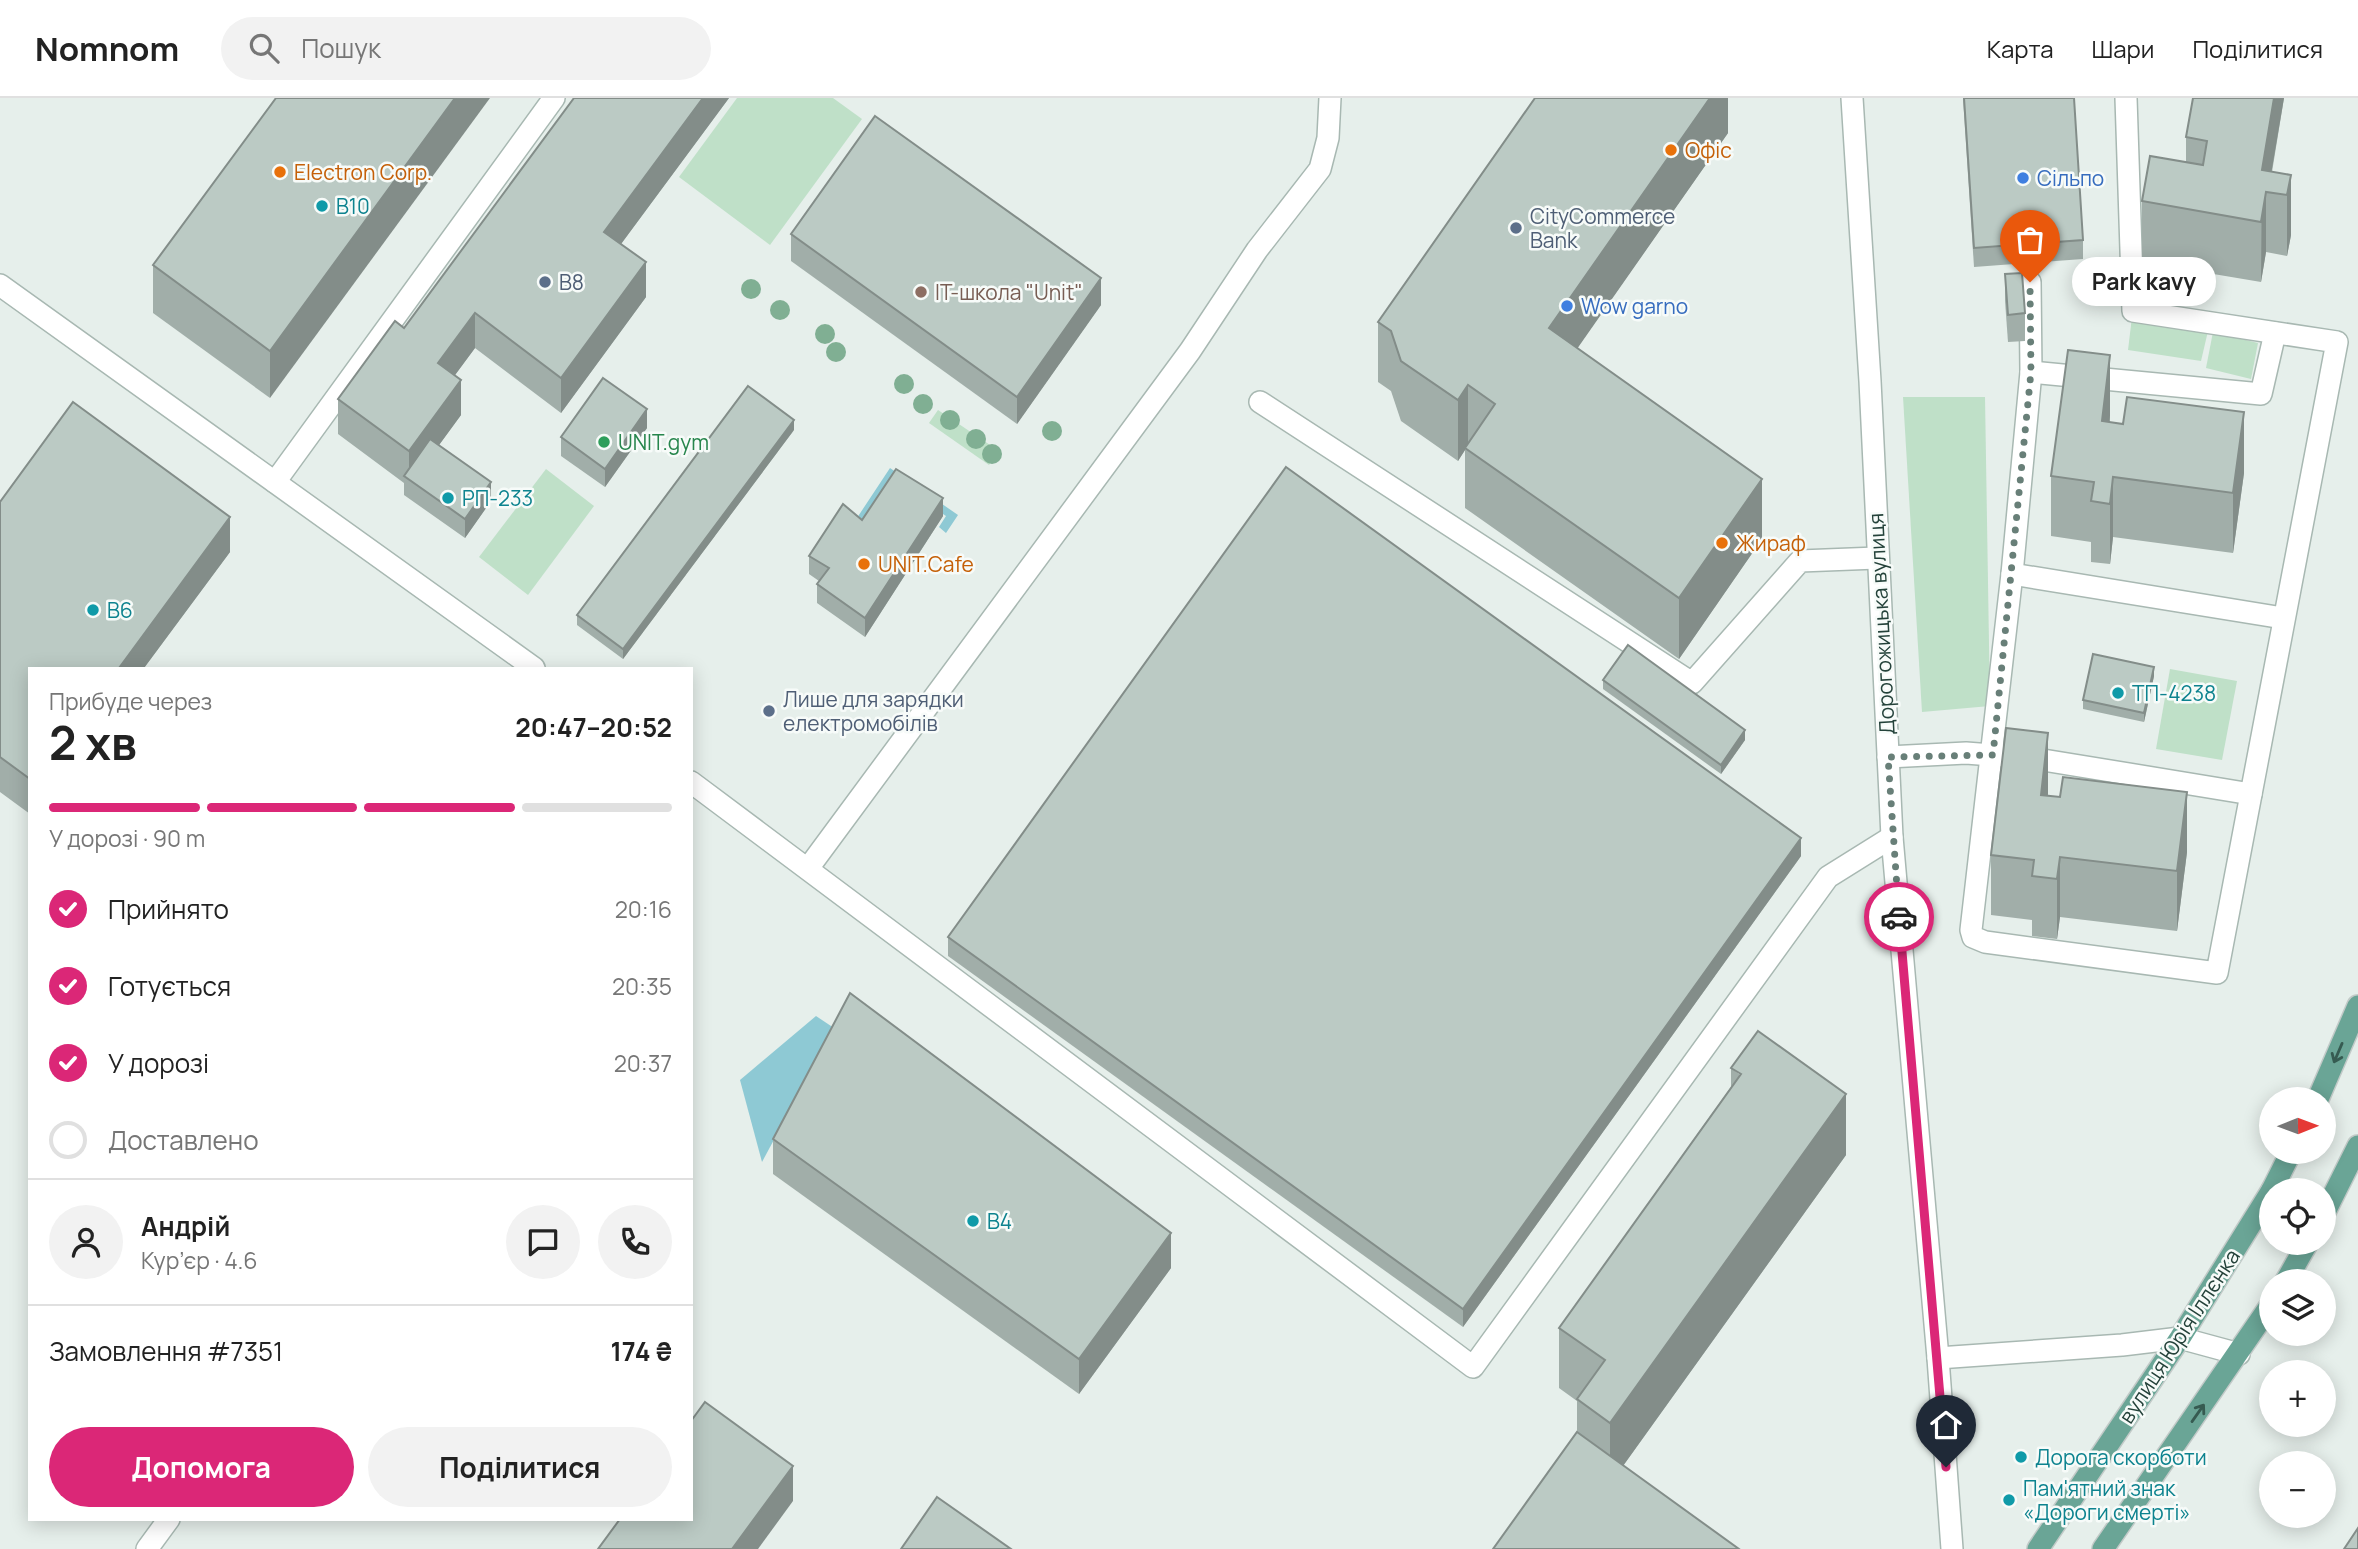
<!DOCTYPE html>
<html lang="uk">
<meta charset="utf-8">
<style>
:root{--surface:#fff;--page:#f2f2f2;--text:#222;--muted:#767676;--line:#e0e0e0;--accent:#db2777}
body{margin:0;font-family:Manrope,sans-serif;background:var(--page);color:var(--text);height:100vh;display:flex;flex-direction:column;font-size:26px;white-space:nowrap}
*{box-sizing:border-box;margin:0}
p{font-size:23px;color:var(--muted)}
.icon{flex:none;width:38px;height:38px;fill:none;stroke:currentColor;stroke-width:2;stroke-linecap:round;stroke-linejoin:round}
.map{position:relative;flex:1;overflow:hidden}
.drawer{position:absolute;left:28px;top:569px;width:665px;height:854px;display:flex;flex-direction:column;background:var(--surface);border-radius:0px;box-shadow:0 4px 18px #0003}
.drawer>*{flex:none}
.needle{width:46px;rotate:89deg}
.buttons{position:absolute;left:2259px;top:989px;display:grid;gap:14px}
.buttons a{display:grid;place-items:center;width:77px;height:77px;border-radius:50%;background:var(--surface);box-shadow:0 4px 18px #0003;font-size:35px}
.pin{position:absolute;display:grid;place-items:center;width:60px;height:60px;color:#fff;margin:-72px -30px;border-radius:50% 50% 50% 0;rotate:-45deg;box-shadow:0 0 7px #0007}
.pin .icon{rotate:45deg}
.courier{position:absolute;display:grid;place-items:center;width:70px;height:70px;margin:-35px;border:5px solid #db2777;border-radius:50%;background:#fff;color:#222;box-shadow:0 2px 9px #0007}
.bubble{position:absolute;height:49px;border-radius:24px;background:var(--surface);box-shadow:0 4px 18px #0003;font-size:23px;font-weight:700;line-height:49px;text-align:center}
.headline em{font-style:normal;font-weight:700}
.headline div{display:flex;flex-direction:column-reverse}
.headline{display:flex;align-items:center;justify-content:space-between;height:119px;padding:0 21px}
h1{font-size:46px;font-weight:700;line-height:52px}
.bar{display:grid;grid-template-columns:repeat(4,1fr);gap:10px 7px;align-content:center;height:84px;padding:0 21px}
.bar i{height:9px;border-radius:5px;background:var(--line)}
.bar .selected{background:var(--accent)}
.bar p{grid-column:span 4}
.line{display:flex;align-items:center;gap:18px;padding:0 21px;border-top:2px solid var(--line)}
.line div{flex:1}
.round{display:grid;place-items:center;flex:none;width:74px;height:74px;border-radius:37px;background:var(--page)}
ol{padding:0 21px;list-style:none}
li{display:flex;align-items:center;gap:21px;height:77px}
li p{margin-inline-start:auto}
li .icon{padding:7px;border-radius:50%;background:var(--accent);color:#fff;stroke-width:4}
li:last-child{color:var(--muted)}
li i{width:38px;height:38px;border:4px solid var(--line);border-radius:50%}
.cta{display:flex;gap:14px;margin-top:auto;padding:14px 21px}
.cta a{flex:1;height:80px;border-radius:42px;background:var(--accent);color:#fff;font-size:28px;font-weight:700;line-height:80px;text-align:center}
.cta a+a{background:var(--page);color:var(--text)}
header{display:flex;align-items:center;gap:42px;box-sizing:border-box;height:98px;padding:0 35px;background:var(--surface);border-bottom:2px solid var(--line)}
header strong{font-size:33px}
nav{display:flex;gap:38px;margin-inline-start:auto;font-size:24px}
.search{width:490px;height:63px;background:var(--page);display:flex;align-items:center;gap:18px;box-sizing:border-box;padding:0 24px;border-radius:38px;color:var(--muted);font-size:26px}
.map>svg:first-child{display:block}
.green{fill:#bfe0c8}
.water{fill:#8ec9d4}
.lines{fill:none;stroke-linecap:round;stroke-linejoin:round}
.minor-casing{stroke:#a8b8b2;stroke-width:24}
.major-casing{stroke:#c2cac8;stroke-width:24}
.minor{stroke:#fff;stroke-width:21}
.major{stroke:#6aa596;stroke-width:21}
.tree{fill:#80af93}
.wall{fill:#a1aea9}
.shaded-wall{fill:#838d89}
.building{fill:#bbcac4;stroke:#838d89;stroke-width:2}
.oneway{stroke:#365b51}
.done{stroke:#687f78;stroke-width:7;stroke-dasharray:0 12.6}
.route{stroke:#db2777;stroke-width:9}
.food-dot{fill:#e8710a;stroke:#f7fbf9;stroke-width:2.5}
.shop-dot{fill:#3f7fe0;stroke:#f7fbf9;stroke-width:2.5}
.culture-dot{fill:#0f9aa8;stroke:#f7fbf9;stroke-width:2.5}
.service-dot{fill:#5c6f8a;stroke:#f7fbf9;stroke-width:2.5}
.education-dot{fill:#8d6e63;stroke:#f7fbf9;stroke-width:2.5}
.leisure-dot{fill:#2e9e5b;stroke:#f7fbf9;stroke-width:2.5}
.labels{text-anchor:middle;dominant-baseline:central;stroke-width:5;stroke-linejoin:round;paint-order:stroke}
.food-label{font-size:21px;fill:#c56008;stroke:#f7fbf9;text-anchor:start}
.shop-label{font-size:21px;fill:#366cbe;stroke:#f7fbf9;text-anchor:start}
.culture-label{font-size:21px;fill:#0d838f;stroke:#f7fbf9;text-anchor:start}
.service-label{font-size:21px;fill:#4e5e75;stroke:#f7fbf9;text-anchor:start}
.education-label{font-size:21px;fill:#785e54;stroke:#f7fbf9;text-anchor:start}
.leisure-label{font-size:21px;fill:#27864d;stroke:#f7fbf9;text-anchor:start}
.street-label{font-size:21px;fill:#24423a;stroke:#f7fbf9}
</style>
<header>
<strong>Nomnom</strong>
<div class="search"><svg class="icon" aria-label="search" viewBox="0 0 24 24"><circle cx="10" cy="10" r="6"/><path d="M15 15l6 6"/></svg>Пошук</div>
<nav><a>Карта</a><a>Шари</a><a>Поділитися</a></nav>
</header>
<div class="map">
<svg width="2358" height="1451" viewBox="0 0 2358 1451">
<rect width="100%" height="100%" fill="#e6efeb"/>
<g class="green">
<polygon points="737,0 833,0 862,21 770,147 679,79"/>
<polygon points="2132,219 2208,233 2201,263 2128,252"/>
<polygon points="2213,234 2258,245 2251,281 2206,270"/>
<polygon points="1903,299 1985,299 1990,608 1922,614"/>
<polygon points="938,312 999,353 989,367 929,325"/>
<polygon points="546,371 594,408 528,497 479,459"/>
<polygon points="2170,571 2237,583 2222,662 2156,651"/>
</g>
<g class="water">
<polygon points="890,370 958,417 946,435 939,429 946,418 893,383 859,434 851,429"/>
<polygon points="816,918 834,930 762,1064 740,982"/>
</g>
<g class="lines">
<g class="minor-casing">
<g id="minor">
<polyline points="1852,0 1870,283 1892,739 1938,1260 1952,1451"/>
<polyline points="2030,184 2031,274 2012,476 1971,832 1973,839 1985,844 2217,875 2337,244 2133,213 2126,0"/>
<polyline points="0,187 534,570"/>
<polyline points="2031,274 2261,296 2275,235"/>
<polyline points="1260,304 1692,585 1800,463 1877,460"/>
<polyline points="275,384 554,0"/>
<polyline points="2012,476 2283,520"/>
<polyline points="1888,659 1966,655 2031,660 2251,696"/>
<polyline points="691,684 1473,1269 1828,779 1892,739"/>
<polyline points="809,769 1190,253 1257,152 1320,71 1328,40 1330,0"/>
<polyline points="1938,1260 2122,1247 2180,1240 2239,1256"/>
<polyline points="147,1451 169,1421"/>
</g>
</g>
<g class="major-casing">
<g id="major">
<polyline points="2318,1001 2358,908"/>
<polyline points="2272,1092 2291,1054"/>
<polyline points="2324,1116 2358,1048"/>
<polyline points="2286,1183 2308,1144"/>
<polyline points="2038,1451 2180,1240 2272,1092"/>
<polyline points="2103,1451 2272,1205"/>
</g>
</g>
<use href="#minor" class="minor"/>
<use href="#major" class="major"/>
</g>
<g class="tree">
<circle cx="751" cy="191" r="10"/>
<circle cx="780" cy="212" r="10"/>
<circle cx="825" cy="236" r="10"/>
<circle cx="836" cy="254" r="10"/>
<circle cx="904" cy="286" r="10"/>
<circle cx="923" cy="306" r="10"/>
<circle cx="950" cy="322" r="10"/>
<circle cx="1052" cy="333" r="10"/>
<circle cx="976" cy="341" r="10"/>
<circle cx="992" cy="356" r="10"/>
</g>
<g class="wall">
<polygon points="276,0 270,300 153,215 153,167"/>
<polygon points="574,0 729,0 621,146 646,199 561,315 475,250 455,277 461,317 439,347 491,403 465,440 404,397 404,385 338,336 338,301 404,230"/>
<polygon points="1728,0 1728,35 1577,250 1762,441 1679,561 1465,410 1465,352 1458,363 1401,323 1391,293 1378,284 1378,224"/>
<polygon points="1963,0 2074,0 2083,142 2083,161 1974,169"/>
<polygon points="2284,0 2272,74 2291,77 2291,137 2287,158 2266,154 2261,184 2142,164 2142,103 2186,64 2186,39"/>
<polygon points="791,136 1101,207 1017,326 791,163"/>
<polygon points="2005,176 2025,215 2025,243 2008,244 2005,203"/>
<polygon points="2110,318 2110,324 2244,375 2233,455 2113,439 2110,466 2091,464 2091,444 2051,438 2051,378"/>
<polygon points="647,330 605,389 561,358 561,339"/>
<polygon points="794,332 623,561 577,527 577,517"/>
<polygon points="0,404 230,454 144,570 30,570 30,716 0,694"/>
<polygon points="943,418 865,539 817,505 817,486 819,483 809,476 809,458 862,422"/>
<polygon points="2154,578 2144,624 2083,611 2083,602"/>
<polygon points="1603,582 1745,642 1721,676 1603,591"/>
<polygon points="2048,698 2187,754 2177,833 2060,819 2057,841 2032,838 2032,822 1991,817 1991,757"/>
<polygon points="1801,758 1463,1229 948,858 948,839"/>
<polygon points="1731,970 1846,1057 1623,1368 1577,1334 1577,1303 1559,1290 1559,1230 1731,989"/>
<polygon points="773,1041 1171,1170 1079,1296 773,1076"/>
</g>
<g class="shaded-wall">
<polygon points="455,0 490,0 270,300 270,253"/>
<polygon points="703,0 729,0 604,169 604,134"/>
<polygon points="1700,0 1728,0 1728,35 1549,291 1549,230"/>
<polygon points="2274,0 2284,0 2268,94 2266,94 2266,154 2261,184 2262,72"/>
<polygon points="2291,77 2291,137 2287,158 2287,97"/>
<polygon points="646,164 646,199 561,315 561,280"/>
<polygon points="1101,180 1101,207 1017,326 1017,299"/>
<polygon points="475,215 475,250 438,300 438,265"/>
<polygon points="2110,257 2110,318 2102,383 2102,323"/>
<polygon points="461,282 461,317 412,384 409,381 409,353"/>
<polygon points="1468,287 1468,347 1465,350 1465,352 1458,363 1458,302"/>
<polygon points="647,311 647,330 605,389 605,371"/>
<polygon points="2244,314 2244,375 2233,455 2233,395"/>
<polygon points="794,322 794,332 623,561 623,551"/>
<polygon points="2113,379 2113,439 2110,466 2110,406"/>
<polygon points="1762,381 1762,441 1679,561 1679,500"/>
<polygon points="491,384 491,403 465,440 465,421"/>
<polygon points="943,400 943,418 865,539 865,520"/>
<polygon points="230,419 230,454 144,570 119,570"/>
<polygon points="2154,569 2154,578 2144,624 2144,615"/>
<polygon points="1745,632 1745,642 1721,676 1721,667"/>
<polygon points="2048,635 2048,696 2041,758 2041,697"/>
<polygon points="2187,694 2187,754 2177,833 2177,773"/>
<polygon points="1801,740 1801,758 1463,1229 1463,1211"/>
<polygon points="2060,759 2060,819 2057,841 2057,781"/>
<polygon points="1846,996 1846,1057 1610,1386 1610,1325"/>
<polygon points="1171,1135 1171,1170 1079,1296 1079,1261"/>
<polygon points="793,1368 793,1403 758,1451 732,1451"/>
</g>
<g class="building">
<polygon points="276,0 455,0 270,253 153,167"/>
<polygon points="574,0 703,0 604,134 646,164 561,280 475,215 438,265 461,282 409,353 338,301 395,223 404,230"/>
<polygon points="1535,0 1710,0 1549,230 1762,381 1679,500 1465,350 1495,306 1468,287 1458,302 1401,263 1391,233 1378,224"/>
<polygon points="1964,0 2074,0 2083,142 1974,150"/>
<polygon points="2193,0 2274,0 2262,72 2291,77 2287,97 2266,94 2261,124 2142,103 2150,58 2203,67 2207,43 2186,39"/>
<polygon points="875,18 1101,180 1017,299 791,136"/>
<polygon points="2022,175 2025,215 2008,217 2005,176"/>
<polygon points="2068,252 2110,257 2102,323 2123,326 2127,299 2244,314 2233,395 2113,379 2110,406 2091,403 2094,384 2051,378"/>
<polygon points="603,280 647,311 605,371 561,339"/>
<polygon points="748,288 794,322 623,551 577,517"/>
<polygon points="73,304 230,419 119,570 30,570 30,681 0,659 0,404"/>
<polygon points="430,341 491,384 465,421 404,378"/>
<polygon points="1286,369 1801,740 1463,1211 948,839"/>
<polygon points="896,371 943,400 865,520 817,486 829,470 809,458 843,406 862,422"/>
<polygon points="1628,547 1745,632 1721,667 1603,582"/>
<polygon points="2093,556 2154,569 2144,615 2083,602"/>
<polygon points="2006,630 2048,635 2041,697 2060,699 2063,679 2187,694 2177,773 2060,759 2057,781 2032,778 2034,762 1991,757"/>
<polygon points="850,895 1171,1135 1079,1261 773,1041"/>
<polygon points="1758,933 1846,996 1610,1325 1577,1301 1605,1262 1559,1230 1741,976 1731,970"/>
<polygon points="705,1304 793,1368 732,1451 598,1451 620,1421 691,1421 691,1323"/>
<polygon points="1577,1334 1739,1451 1493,1451"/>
<polygon points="937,1399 1011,1451 901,1451"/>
<polygon points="2358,1430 2358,1451 2344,1451"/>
</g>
<defs><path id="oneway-shaft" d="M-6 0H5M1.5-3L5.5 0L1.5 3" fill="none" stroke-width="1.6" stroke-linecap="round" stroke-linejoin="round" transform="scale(1.75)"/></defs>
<g class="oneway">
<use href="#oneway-shaft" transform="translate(2338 955) rotate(113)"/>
<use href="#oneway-shaft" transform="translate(2198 1315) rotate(-55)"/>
</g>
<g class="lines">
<polyline class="done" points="1899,819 1888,659 1993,657 2031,274 2030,184"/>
<polyline class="route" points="1899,819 1946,1369"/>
</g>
<g class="food-dot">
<circle cx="1671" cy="52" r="7"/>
<circle cx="280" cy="74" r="7"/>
<circle cx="1722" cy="445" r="7"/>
<circle cx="864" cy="466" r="7"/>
</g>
<g class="shop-dot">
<circle cx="2023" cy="80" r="7"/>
<circle cx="1567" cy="208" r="7"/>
</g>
<g class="culture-dot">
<circle cx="322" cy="108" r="7"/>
<circle cx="448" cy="400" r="7"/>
<circle cx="93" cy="512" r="7"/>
<circle cx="2118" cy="595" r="7"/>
<circle cx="973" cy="1123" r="7"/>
<circle cx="2021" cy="1359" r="7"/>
<circle cx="2009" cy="1402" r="7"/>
</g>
<g class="service-dot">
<circle cx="1516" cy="130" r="7"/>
<circle cx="545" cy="184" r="7"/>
<circle cx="769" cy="613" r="7"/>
</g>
<circle class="education-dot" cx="921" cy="194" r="7"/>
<circle class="leisure-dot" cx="604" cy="344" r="7"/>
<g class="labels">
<g class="food-label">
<text x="1685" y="52">Офіс</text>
<text x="294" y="74">Electron Corp.</text>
<text x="1736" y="445">Жираф</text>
<text x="878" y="466">UNIT.Cafe</text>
</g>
<g class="shop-label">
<text x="2037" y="80">Сільпо</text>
<text x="1581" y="208">Wow garno</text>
</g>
<g class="culture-label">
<text x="336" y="108">B10</text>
<text x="462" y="400">РП-233</text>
<text x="107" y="512">B6</text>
<text x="2132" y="595">ТП-4238</text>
<text x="987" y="1123">B4</text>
<text x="2035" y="1359">Дорога скорботи</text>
<text x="2023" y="1390">Пам'ятний знак<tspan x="2023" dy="24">«Дороги смерті»</tspan></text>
</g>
<g class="service-label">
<text x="1530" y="118">CityCommerce<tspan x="1530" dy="24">Bank</tspan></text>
<text x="559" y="184">B8</text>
<text x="783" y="601">Лише для зарядки<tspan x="783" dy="24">електромобілів</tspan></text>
</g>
<g class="education-label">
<text x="935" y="194">IT-школа "Unit"</text>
</g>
<g class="leisure-label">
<text x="618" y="344">UNIT.gym</text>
</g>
<g class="street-label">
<text transform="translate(1881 526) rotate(-93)">Дорогожицька вулиця</text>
<text transform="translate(2179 1238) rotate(-57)">вулиця Юрія Іллєнка</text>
</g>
</g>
</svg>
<div class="buttons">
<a><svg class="needle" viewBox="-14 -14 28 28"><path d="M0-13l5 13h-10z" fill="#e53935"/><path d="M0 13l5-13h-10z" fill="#767676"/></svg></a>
<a><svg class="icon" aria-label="locate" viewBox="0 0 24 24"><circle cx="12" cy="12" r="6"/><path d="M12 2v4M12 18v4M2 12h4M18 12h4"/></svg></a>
<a><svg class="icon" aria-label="layers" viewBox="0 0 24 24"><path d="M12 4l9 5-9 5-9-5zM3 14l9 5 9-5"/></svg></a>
<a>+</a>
<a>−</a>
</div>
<div class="pin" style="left:2030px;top:184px;background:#ea580c"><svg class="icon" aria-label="bag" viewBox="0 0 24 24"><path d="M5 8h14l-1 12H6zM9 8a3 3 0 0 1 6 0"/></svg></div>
<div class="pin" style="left:1946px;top:1369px;background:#1f2937"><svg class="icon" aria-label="home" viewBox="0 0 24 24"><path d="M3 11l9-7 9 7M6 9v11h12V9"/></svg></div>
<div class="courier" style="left:1899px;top:819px"><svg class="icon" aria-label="car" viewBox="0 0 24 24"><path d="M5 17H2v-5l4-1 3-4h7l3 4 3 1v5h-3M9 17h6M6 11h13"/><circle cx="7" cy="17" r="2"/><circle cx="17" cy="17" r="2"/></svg></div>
<div class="bubble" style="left:2072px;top:159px;width:144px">Park kavy</div>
<section class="drawer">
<div class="headline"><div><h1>2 хв</h1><p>Прибуде через</p></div><em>20:47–20:52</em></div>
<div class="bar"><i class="selected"></i><i class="selected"></i><i class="selected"></i><i></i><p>У дорозі · 90 m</p></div>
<ol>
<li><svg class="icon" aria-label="check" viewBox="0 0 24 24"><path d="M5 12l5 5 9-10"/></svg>Прийнято<p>20:16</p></li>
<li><svg class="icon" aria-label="check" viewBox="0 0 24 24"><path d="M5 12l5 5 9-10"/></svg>Готується<p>20:35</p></li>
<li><svg class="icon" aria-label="check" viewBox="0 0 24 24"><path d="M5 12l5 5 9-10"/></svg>У дорозі<p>20:37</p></li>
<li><i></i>Доставлено</li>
</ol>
<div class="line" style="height:126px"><a class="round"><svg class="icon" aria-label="person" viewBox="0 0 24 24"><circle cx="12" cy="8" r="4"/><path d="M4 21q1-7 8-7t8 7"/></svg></a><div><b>Андрій</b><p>Кур’єр · 4.6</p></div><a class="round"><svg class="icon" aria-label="chat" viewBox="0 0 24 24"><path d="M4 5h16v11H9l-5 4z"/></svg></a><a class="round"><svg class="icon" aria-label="phone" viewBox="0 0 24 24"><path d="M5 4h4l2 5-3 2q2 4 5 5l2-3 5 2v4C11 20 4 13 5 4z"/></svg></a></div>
<div class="line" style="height:91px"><div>Замовлення #7351</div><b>174 ₴</b></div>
<div class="cta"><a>Допомога</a><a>Поділитися</a></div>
</section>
</div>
